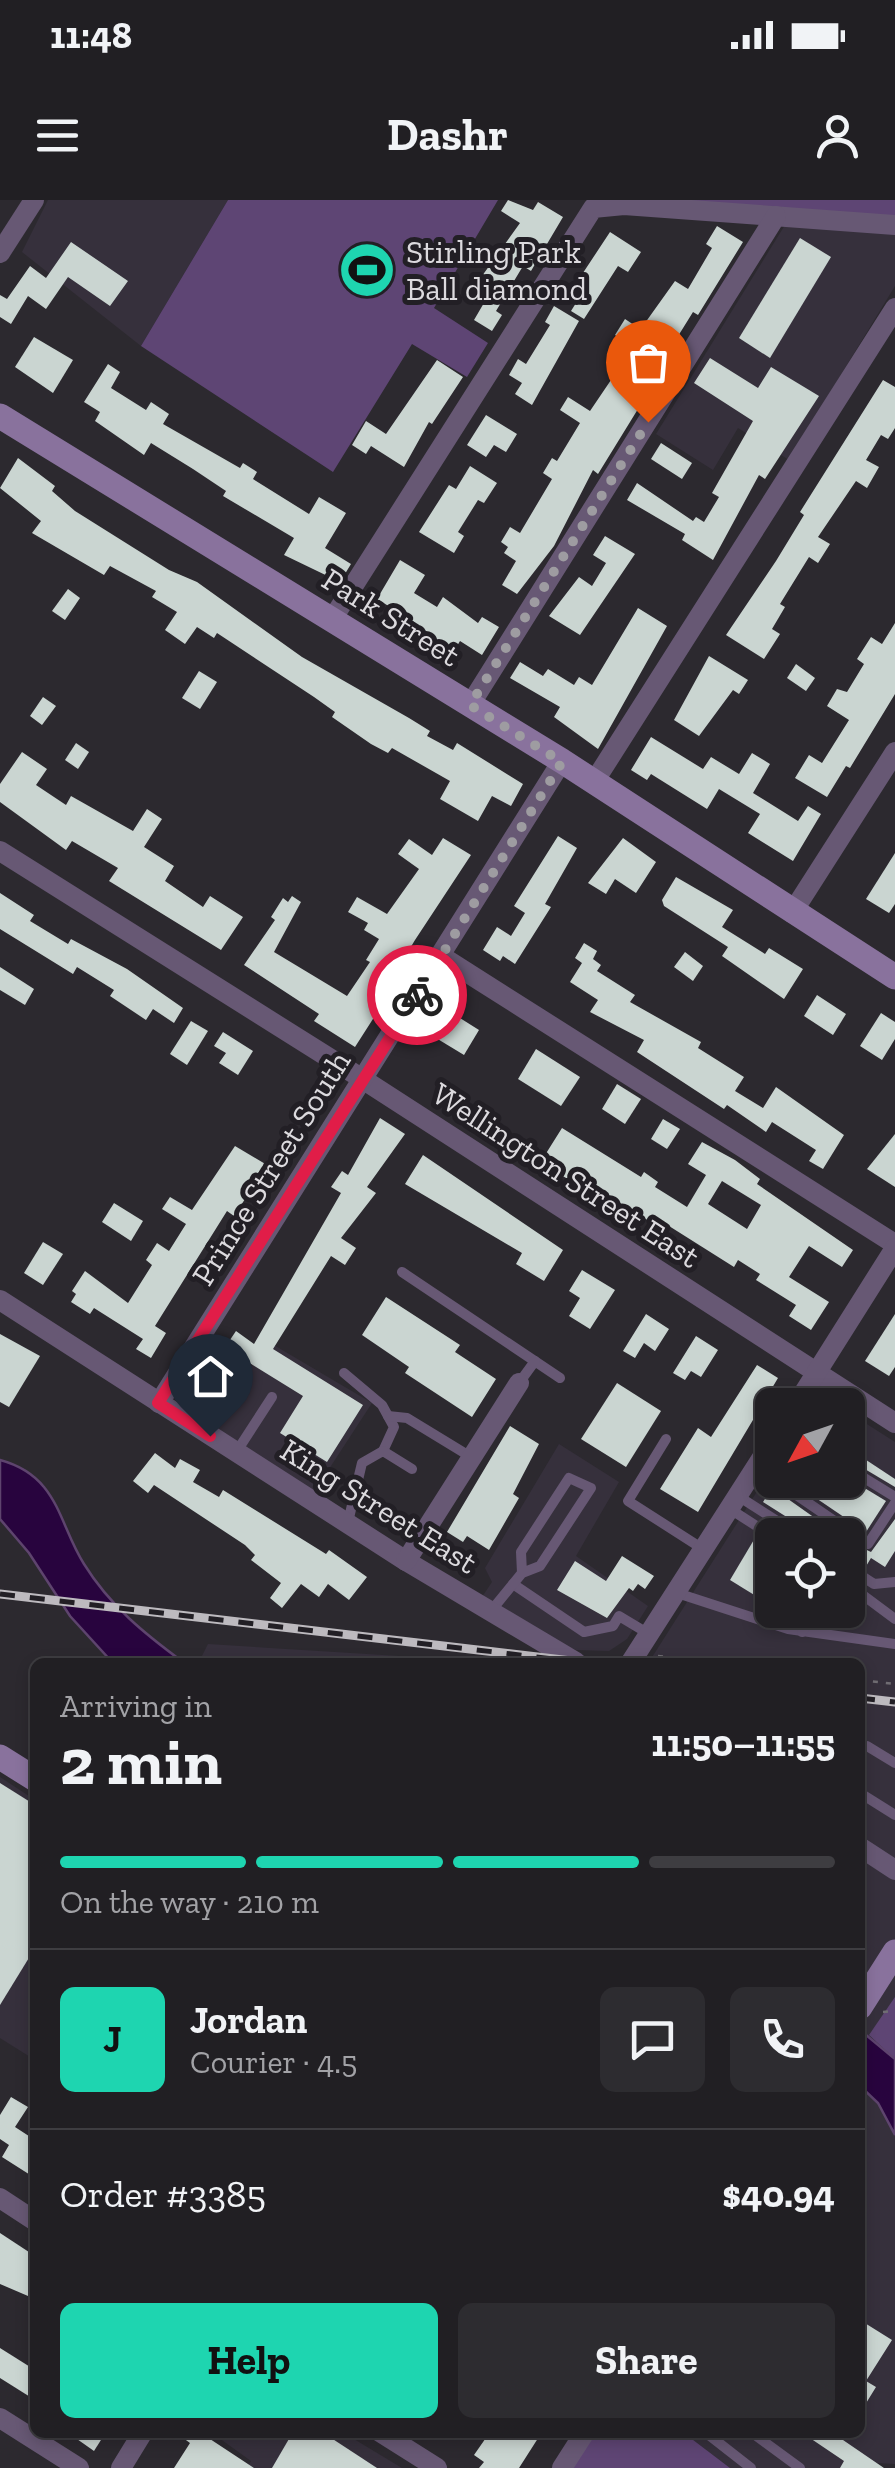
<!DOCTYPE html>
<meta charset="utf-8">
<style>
:root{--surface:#211f23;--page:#2d2c30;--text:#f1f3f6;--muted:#a2a2a6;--line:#3e3d41;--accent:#1ed5b0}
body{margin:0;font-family:"Zilla Slab",serif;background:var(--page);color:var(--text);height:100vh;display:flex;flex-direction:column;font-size:38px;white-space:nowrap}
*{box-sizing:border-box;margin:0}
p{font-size:32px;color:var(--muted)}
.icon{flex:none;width:55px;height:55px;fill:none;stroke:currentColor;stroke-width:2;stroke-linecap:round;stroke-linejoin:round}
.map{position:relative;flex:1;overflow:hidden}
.drawer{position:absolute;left:30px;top:1458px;width:835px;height:780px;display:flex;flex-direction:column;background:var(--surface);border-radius:15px;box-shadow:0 5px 15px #0003,0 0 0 2px var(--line)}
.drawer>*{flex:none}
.needle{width:65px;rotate:230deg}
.controls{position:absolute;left:755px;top:1188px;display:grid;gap:20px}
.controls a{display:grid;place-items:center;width:110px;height:110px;border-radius:15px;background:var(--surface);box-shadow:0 5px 15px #0003,0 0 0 2px var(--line);font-size:50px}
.pin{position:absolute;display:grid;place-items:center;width:85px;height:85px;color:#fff;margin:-102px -42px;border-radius:50% 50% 50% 0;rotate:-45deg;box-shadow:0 0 10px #0007}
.pin .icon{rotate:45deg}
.courier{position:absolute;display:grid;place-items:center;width:100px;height:100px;margin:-50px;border:8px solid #e11d48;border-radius:50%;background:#fff;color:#222;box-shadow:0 2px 12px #0007}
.overview em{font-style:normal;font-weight:700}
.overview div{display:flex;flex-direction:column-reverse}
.overview{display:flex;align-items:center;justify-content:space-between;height:170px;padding:0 30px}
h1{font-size:65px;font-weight:700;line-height:75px}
.bar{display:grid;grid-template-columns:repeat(4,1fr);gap:15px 10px;align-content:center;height:120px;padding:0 30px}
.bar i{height:12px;border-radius:8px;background:var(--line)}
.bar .current{background:var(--accent)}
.bar p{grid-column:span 4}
.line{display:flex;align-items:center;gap:25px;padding:0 30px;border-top:2px solid var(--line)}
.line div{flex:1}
.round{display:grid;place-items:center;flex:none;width:105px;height:105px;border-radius:15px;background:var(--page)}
.action{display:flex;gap:20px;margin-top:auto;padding:20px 30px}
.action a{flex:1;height:115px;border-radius:15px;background:var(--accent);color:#111;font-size:40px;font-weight:700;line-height:115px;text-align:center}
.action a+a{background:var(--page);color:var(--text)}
.status{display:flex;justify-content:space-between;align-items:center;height:70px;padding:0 50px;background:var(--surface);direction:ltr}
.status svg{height:28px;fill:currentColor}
header{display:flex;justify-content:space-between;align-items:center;height:130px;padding:0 30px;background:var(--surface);font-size:45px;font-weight:700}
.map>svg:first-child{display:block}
.built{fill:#36303c;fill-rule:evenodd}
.green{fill:#5e4574}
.water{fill:#28043e;stroke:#5e446e;stroke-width:2.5}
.building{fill:#cad5d1;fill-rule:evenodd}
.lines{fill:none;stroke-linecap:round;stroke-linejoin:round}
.path{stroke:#706d73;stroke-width:2.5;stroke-dasharray:5 8;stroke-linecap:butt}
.lane{stroke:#675874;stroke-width:10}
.street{stroke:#675874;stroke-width:20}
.secondary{stroke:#89729d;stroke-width:25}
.rail-casing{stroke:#bdbabf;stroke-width:9}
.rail{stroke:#221f25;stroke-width:5;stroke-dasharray:15;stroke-linecap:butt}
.done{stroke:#9e9ca1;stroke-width:10;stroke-dasharray:0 18}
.route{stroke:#e11d48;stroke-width:12}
.labels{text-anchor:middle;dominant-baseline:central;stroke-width:10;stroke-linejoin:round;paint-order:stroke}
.poi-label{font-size:32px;fill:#dcdade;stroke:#221f25;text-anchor:start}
.street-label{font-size:32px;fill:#dcdade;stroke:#221f25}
</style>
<div class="status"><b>11:48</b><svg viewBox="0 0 49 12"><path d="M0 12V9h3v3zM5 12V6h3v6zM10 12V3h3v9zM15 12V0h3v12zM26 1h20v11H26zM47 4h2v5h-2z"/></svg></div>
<header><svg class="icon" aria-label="menu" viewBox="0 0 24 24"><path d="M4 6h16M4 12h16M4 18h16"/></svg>Dashr<svg class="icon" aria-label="person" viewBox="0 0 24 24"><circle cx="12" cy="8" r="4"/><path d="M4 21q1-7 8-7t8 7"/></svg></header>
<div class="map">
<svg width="895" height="2268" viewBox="0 0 895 2268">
<rect width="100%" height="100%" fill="#2c292f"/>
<g class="built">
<polygon points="48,0 228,0 141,146 22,52"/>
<polygon points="785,25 895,32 895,86 789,260 738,228 713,270 656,234"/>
<polygon points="267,1141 372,1203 314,1292 212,1228"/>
<path d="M848,1212L895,1242V1859L860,1830V1462H649L772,1268V1280H848ZM772,1335H848V1410H772Z"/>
<polygon points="559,1244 619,1282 576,1356 648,1406 627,1439 609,1451 576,1450 553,1441 482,1397 492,1382 485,1368"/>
<polygon points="208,1444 496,1462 199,1462"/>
<polygon points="0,1577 35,1600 35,1860 0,1838"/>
<polygon points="860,1886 878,1903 895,1935 895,2264 877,2263 872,2268 730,2268 684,2233 860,2232"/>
<polygon points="212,2233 344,2233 402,2268 247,2268 251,2261"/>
</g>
<g class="green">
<polygon points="228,0 498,0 434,108 488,143 467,177 412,144 333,272 141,146"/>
<polygon points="640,0 895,0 895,20"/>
<polygon points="895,1797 895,1859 869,1835"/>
<polygon points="595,2232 684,2233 730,2268 573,2268"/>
</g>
<g class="water">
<path d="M0,1260C59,1276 58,1323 84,1364C110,1406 145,1434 183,1462H112L70,1416L29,1353L0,1319Z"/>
<polygon points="860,1830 895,1859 895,1935 878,1903 860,1886"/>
</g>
<g class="building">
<polygon points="508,0 533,10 538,2 563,17 531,71 523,66 496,111 502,115 492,131 474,120 495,84 482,76 520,23 501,11"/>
<polygon points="717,26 743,42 698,115 693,112 675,141 645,123 675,81 688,89 712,48 706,44"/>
<polygon points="610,32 641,52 628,72 618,66 584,119 571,111 586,87 577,82"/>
<polygon points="800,38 831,57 770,158 739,138"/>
<polygon points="71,42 128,81 110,106 68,77 46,109 28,96 11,124 0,117 0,95 7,99 30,66 46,78"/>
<polygon points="554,106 579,121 532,205 515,194 522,183 509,175 518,159 526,164 550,125 545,122"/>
<polygon points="625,119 643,131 634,147 615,135"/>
<polygon points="34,137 73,160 53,193 15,167"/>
<polygon points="636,154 662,170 598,274 593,270 554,346 517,394 502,385 516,361 504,353 508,347 501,342 510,327 520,333 552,279 543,273 552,258 557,261 580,223 560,210 568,197 590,211 611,180 617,184"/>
<polygon points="710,158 758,188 771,167 819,196 765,279 759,275 713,360 682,340 685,334 627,300 637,283 693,321 696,317 704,322 719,297 712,293 753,221 694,183"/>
<polygon points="437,160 463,177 432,224 429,222 404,267 371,246 366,254 352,245 366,221 386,234"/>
<polygon points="108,164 120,172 111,188 146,210 151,202 169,214 163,224 240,268 243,263 257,272 253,279 309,314 319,297 346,313 325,348 351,364 340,382 284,355 294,338 223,296 226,291 193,269 151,243 144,255 95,221 100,212 84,202"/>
<polygon points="883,180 895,187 895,228 888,239 881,235 866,260 879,267 867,288 856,281 818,337 830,344 818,363 809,357 780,404 785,407 772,429 780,434 764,459 726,435 776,361 804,315 800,312"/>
<polygon points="486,215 517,234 506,252 494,245 486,257 467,245"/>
<polygon points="661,243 692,263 682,279 651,259"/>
<polygon points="18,258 55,286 52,291 75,311 169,370 197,382 302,457 409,518 430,531 427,536 453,550 457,543 523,584 511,606 492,596 478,621 440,599 450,581 392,548 388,553 371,544 332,517 335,512 314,497 217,433 214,438 197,427 185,444 165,430 177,412 152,397 156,391 110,366 104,375 32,333 41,321 0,288"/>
<polygon points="470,266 497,283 484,303 478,300 458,332 464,336 454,353 419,332 449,285 456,289"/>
<polygon points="605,336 635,354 580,435 549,416 579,377 592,386 606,363 593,355"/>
<polygon points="400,360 425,375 414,393 437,407 443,397 478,423 482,417 499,427 482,455 460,441 451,456 407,424 410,419 377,399"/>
<polygon points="68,389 80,398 65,420 52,411"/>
<polygon points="638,408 667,426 598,549 554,517 560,507 510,478 520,462 543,476 548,469 574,485 579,477 592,485"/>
<polygon points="895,423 895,494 850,568 846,566 827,597 795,578 809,555 822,563 849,520 827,506 837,489 847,492 864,464 857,459 871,437 882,444"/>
<polygon points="709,456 748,480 739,494 733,490 699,536 674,520"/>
<polygon points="796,464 815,478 806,491 787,478"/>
<polygon points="199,471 217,482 200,509 182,498"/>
<polygon points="43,497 56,506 42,525 30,516"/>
<polygon points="651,537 703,569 711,557 739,574 752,553 770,564 753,593 798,621 808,606 821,614 793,661 748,633 760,614 719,589 707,609 651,574 647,580 631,570"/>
<polygon points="76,543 89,552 78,569 65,560"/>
<polygon points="22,552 47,569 36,585 66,605 71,596 133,631 147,609 162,619 144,647 174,666 165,681 203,707 210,696 243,717 221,750 109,681 118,668 72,641 66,650 0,602 0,584"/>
<polygon points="558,636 577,648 545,704 551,707 515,764 503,756 500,761 483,750 497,727 511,736 525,713 514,706"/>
<polygon points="443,638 471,655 415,740 391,780 396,783 355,847 314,821 319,814 244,765 275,720 271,717 283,698 288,702 292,696 301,702 274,752 347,796 370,762 366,760 379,739 364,730 368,723 348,712 357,697 387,714 419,669 398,654 409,639 432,655"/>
<polygon points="623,638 656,662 636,693 615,679 606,694 588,683"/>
<polygon points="895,653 895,704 889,713 866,699"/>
<polygon points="676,677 733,710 722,727 765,754 769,748 803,769 784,799 722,756 728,747 664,706 662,700"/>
<polygon points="0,693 34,715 30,721 68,744 71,739 127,769 183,808 174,823 153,809 146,820 110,796 114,790 77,767 73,774 0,729"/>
<polygon points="584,743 597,751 593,759 601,765 597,771 635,795 630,802 701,842 698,848 744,877 735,891 763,908 776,887 844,935 823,969 809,961 816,950 772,922 766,932 727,905 724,909 637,852 644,840 590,812 598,800 570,782 582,763 575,758"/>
<polygon points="685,752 703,766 693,781 674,767"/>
<polygon points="0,767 34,789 25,805 0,790"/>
<polygon points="817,795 846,814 833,835 804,816"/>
<polygon points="452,813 479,830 464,855 436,838"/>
<polygon points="881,813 895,822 895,839 882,860 860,846"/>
<polygon points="191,821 208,831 187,865 170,854"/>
<polygon points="223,832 253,851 238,875 219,863 226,853 214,846"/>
<polygon points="536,849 580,877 561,906 518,879"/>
<polygon points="617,884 641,899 625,924 602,909"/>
<polygon points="380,918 405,934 367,987 376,993 341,1038 356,1048 345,1065 331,1056 273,1149 363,1205 327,1262 280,1233 303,1196 248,1162 215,1210 193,1195 236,1131 254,1144 341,993 331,987 342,971 348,975"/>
<polygon points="663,919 680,929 667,949 651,939"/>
<path d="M562,928L641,977L644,972L658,982L655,987L687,1007L706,975L688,964L702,942L735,960L760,979L757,984L853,1050L842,1067L809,1046L789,1077L829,1102L811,1130L789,1116L796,1105L756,1080L760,1074L738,1060L734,1067L669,1026L665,1031L604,993L601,998L540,963ZM722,981L761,1005L747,1029L708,1004Z"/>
<polygon points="895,934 895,987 867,969"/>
<polygon points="235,946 267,965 234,1016 227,1011 155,1126 166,1133 151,1158 136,1149 143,1139 94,1108 90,1114 71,1102 76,1094 72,1091 85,1071 128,1103 152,1065 146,1060 157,1043 169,1051 186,1024 162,1009 170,997 192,1010"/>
<polygon points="423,955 563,1050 544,1081 516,1064 522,1053 405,984"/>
<polygon points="114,1003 143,1021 131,1041 102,1022"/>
<polygon points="43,1042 63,1054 43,1085 24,1073"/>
<polygon points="582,1070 615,1090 590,1129 569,1116 580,1098 569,1091"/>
<polygon points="386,1097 460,1145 455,1152 496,1179 472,1217 405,1173 409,1167 362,1135"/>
<polygon points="646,1114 669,1129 655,1151 644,1143 635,1158 623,1151"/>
<polygon points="895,1114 895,1167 889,1176 865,1161"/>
<polygon points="0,1134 40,1156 9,1207 0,1202"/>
<polygon points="696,1136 718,1150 701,1177 691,1171 685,1180 673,1173"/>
<polygon points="757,1165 778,1178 698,1312 660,1289 698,1228 711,1237"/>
<polygon points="617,1183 661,1211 626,1267 581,1239"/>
<polygon points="510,1226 539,1244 513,1294 519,1298 489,1350 467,1336 463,1342 447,1332"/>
<polygon points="848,1248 895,1279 895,1287 848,1259"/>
<polygon points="155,1253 175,1268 180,1259 200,1270 193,1282 219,1297 223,1290 326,1354 329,1350 367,1377 349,1400 328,1384 319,1397 301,1384 282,1408 270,1398 281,1383 251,1360 255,1355 245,1345 154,1285 148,1293 133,1281"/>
<polygon points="848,1278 886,1301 866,1332 807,1292 814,1280"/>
<polygon points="777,1280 794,1280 788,1299 839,1335 808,1335 804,1328 763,1302"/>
<polygon points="895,1319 895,1351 885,1367 871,1358 865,1368 848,1358 848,1341 871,1352"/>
<polygon points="755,1338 772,1349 772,1406 730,1380"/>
<polygon points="622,1356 654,1376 645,1389 638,1384 633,1391 629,1388 607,1418 557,1390 575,1361 606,1381"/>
<polygon points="0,1583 35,1605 35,1748 0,1805"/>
<polygon points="11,1897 28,1907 15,1927 35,1940 35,1978 2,1957 9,1945 0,1939 0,1915"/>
<polygon points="0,2033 35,2056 35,2099 0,2084"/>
<polygon points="860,2120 892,2140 866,2181 876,2187 860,2213"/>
<polygon points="0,2148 35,2170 35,2200 0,2178"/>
<polygon points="67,2232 106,2232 94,2251"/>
<polygon points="175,2232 214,2232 210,2239 254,2268 174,2268 190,2243"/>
<polygon points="293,2232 322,2232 377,2268 272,2268"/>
<polygon points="490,2232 542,2232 519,2268 479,2268 484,2262 474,2255"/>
<polygon points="801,2232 848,2232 843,2240 884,2268 840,2268 844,2261"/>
</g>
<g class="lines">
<g class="path">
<polyline points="658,1456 716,1462"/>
<polyline points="860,1480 895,1484"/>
<polyline points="883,1812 895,1811"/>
</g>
<g class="lane">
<polyline points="402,1072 560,1178"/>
<polyline points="344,1173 382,1205 394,1227 383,1251"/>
<polyline points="519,1183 535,1161"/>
<polyline points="388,1216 407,1218 471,1257"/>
<polyline points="666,1239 628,1301 703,1349"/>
<polyline points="237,1251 272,1197"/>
<polyline points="848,1268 895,1297"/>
<polyline points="805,1280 795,1294 868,1344 895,1303"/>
<polyline points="738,1296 799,1335"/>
<polyline points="730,1309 772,1336"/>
<polyline points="348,1322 362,1263 383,1251 412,1269"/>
<polyline points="848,1367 874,1384 895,1382"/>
<polyline points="513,1384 584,1432 613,1426 619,1416 649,1434"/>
<polyline points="848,1384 895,1419"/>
<polyline points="677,1393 788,1429 895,1444"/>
<polyline points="491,1411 522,1373 540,1366 591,1288 569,1278 521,1352 522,1373"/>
<polyline points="802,1432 816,1410"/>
<polyline points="867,1546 895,1563"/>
<polyline points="860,1593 895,1615"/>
<polyline points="705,2232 751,2268"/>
<polyline points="751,2232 800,2268"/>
</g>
<g class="street">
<polyline points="0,53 34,0"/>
<polyline points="333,418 593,8 624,5 895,25"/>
<polyline points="470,505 776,16"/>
<polyline points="594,582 895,108"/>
<polyline points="0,651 350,871 895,1223"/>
<polyline points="792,713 895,552"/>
<polyline points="441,756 895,1044"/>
<polyline points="0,1100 406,1361 576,1462"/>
<polyline points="159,1203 562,561"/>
<polyline points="796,1205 895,1048"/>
<polyline points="406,1361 519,1183"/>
<polyline points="631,1462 772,1242"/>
<polyline points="860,1647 895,1670"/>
<polyline points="0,1998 35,2021"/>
<polyline points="0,2218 79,2268"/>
<polyline points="380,2232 437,2268"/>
<polyline points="121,2268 143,2232"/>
<polyline points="562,2268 585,2232"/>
</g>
<g class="secondary">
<polyline points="0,216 562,561 895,777"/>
<polyline points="0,1557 35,1579"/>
<polyline points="860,1807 895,1752"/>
</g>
<g class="rail-casing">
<g id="rail">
<polyline points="0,1394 580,1462"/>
<polyline points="860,1498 895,1502"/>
</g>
</g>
<use href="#rail" class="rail"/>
</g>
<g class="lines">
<polyline class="done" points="417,795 562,562 470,505 648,222"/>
<polyline class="route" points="210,1236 158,1203 417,795"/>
</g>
<defs>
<g id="stadium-disc" transform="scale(2.875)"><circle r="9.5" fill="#1ed5b0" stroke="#221f25"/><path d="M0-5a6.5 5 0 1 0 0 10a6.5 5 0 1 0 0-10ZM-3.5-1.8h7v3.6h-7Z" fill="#111"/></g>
</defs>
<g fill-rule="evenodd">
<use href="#stadium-disc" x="367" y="70"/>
</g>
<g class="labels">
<g class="poi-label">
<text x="406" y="52">Stirling Park<tspan x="406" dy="37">Ball diamond</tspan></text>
</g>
<g class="street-label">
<text transform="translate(391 417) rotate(32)">Park Street</text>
<text transform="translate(271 968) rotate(-58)">Prince Street South</text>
<text transform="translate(566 975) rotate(33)">Wellington Street East</text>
<text transform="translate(379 1306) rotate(32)">King Street East</text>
</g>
</g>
</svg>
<div class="controls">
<a><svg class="needle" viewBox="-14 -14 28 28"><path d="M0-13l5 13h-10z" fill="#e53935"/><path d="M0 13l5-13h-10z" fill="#a2a2a6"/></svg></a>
<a><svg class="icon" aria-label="locate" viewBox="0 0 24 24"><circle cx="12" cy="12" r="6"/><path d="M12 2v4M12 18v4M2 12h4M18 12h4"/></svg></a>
</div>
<div class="pin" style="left:648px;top:222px;background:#ea580c"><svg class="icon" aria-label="bag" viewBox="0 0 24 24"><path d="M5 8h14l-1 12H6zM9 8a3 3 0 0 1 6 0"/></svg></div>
<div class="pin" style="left:210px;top:1236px;background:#1f2937"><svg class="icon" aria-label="home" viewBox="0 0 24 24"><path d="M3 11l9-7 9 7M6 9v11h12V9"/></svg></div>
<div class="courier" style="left:417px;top:795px"><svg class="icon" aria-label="bike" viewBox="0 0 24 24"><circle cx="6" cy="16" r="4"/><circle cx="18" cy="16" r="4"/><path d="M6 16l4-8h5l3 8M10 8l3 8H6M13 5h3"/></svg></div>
<section class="drawer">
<div class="overview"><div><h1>2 min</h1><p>Arriving in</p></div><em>11:50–11:55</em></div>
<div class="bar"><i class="current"></i><i class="current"></i><i class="current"></i><i></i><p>On the way · 210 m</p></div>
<div class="line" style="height:180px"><b class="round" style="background:var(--accent);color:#111">J</b><div><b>Jordan</b><p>Courier · 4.5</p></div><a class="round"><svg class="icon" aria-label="chat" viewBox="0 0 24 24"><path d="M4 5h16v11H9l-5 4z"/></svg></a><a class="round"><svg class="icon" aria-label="phone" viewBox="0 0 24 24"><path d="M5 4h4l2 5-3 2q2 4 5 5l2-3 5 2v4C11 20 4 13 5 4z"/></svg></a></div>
<div class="line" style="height:130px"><div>Order #3385</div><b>$40.94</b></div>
<div class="action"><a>Help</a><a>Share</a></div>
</section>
</div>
